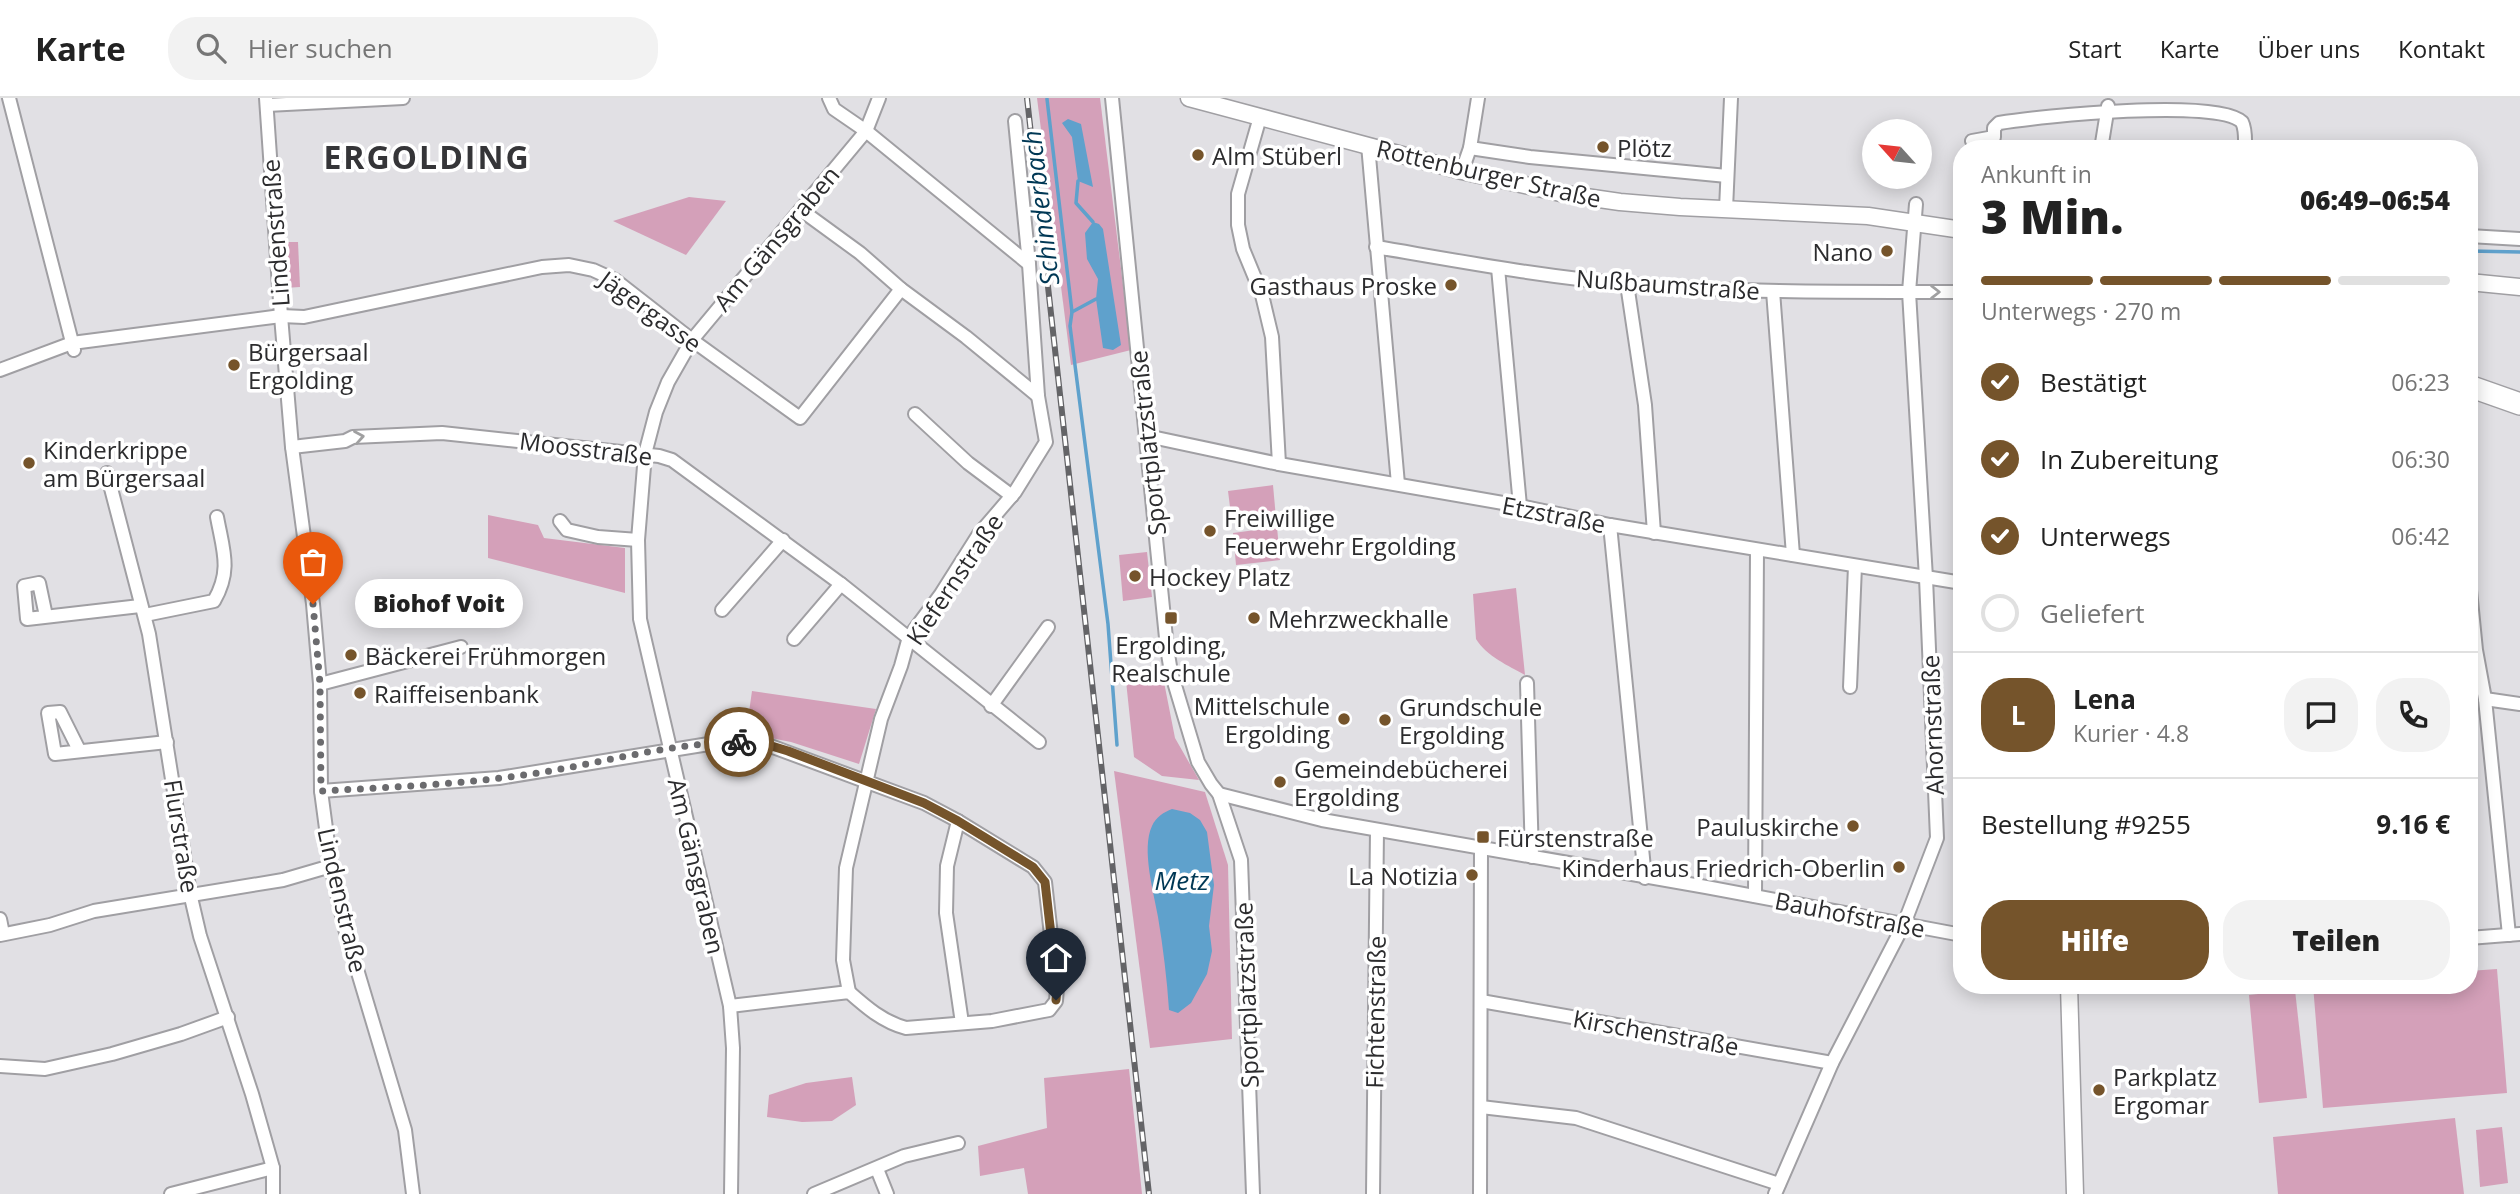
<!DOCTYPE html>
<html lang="de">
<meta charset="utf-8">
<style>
:root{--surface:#fff;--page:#f2f2f2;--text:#222;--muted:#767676;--line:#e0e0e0;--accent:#75542b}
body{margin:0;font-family:"Open Sans",sans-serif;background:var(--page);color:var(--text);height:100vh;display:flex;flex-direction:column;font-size:26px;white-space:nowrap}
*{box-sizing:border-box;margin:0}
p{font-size:23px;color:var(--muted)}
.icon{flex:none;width:38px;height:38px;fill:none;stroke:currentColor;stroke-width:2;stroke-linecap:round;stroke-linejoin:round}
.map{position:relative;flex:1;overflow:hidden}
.sheet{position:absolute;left:1953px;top:42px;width:525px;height:854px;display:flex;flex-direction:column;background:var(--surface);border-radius:28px;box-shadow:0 4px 18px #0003}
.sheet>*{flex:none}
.needle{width:46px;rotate:297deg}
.buttons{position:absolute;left:1862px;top:21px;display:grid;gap:14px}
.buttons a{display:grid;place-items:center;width:70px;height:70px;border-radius:50%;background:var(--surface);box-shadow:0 4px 18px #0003;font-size:35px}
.pin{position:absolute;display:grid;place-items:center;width:60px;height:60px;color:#fff;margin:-72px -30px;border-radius:50% 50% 50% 0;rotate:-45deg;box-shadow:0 0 7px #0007}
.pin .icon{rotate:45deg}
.courier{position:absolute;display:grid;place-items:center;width:70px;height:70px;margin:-35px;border:5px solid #75542b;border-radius:50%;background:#fff;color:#222;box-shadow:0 2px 9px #0007}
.bubble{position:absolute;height:49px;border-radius:24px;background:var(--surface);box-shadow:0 4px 18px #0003;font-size:23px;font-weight:800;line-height:49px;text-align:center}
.headline em{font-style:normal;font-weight:800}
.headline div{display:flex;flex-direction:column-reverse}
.headline{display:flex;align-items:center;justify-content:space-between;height:119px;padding:0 28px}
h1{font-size:46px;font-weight:800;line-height:52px}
.bar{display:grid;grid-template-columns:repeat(4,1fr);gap:10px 7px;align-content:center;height:84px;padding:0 28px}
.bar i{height:9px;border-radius:5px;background:var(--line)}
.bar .on{background:var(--accent)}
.bar p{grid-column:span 4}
.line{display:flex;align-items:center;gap:18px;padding:0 28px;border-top:2px solid var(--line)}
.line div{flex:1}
.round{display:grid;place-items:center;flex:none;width:74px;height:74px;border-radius:28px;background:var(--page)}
ol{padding:0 28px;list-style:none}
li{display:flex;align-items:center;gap:21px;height:77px}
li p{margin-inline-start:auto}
li .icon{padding:7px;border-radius:50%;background:var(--accent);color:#fff;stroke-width:4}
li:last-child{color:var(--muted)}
li i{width:38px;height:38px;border:4px solid var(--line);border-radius:50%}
.cta{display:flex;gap:14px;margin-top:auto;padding:14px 28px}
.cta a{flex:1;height:80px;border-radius:28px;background:var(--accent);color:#fff;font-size:28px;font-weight:800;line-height:80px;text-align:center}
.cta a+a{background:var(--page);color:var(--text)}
header{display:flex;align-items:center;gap:42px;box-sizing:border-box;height:98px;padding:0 35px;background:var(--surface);border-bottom:2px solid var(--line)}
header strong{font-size:33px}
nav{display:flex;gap:38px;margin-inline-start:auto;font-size:24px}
.search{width:490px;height:63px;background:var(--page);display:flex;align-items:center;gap:18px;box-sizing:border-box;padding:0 24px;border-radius:28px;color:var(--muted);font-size:26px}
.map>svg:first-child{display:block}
.green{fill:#d4a0b9}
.water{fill:#5fa1cc}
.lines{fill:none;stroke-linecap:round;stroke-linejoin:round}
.stream{stroke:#5fa1cc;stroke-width:3.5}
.minor-casing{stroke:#a09fa3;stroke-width:16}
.tertiary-casing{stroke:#a09fa3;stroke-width:19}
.trunk-casing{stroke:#a09fa3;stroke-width:24}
.minor{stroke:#fff;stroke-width:12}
.tertiary{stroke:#fff;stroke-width:16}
.trunk{stroke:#fff;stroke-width:21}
.rail-casing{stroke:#646467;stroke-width:6}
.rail{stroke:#fff;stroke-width:3.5;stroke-dasharray:10;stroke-linecap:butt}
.oneway{stroke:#a0a0a1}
.done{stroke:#6b6b6e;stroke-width:7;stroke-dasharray:0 12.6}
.route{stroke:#75542b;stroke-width:9}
.poi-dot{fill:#75542b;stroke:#fff;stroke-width:2.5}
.labels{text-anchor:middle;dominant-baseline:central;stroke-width:7;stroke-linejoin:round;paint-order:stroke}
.poi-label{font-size:24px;fill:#2c2c2e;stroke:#fff;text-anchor:start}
.street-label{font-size:24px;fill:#2c2c2e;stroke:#fff}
.water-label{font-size:26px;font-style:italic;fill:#003855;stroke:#fff}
.district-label{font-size:32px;font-weight:bold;letter-spacing:2px;fill:#353538;stroke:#fff}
</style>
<header>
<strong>Karte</strong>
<div class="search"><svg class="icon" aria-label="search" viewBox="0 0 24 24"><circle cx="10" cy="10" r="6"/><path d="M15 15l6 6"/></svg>Hier suchen</div>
<nav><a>Start</a><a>Karte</a><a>Über uns</a><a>Kontakt</a></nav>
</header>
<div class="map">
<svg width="2520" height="1096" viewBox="0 0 2520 1096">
<rect width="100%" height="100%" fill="#e1e0e4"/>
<g class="green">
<polygon points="1037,0 1100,0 1131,252 1071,267"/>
<polygon points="689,99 726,103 686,157 613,123"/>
<polygon points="283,144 298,144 300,189 285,190"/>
<polygon points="1273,387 1276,420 1232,425 1228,393"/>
<polygon points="488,417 538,427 544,440 625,450 625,495 488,460"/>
<polygon points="1277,429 1280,462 1236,467 1233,435"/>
<polygon points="1147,454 1152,499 1123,503 1119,457"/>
<path d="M1516,490L1525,577C1509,568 1486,558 1476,541L1473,496Z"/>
<polygon points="1163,579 1175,640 1199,682 1162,678 1134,659 1126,583"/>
<polygon points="752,593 876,611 859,666 791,644 746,635"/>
<polygon points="1114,673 1205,694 1228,767 1232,941 1150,950"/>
<polygon points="2497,871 2507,995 2323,1010 2313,887 2469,887 2469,873"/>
<polygon points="2295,892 2307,1000 2259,1005 2249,897"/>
<polygon points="1129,971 1142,1096 1028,1096 1024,1070 980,1078 978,1048 1047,1030 1044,980"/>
<polygon points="852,979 856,1007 832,1023 802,1024 767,1019 769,997 806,985"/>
<polygon points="2455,1020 2464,1096 2278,1096 2273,1039"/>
<polygon points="2502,1029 2508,1085 2480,1089 2476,1032"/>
</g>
<g class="water">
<polygon points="1068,21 1081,26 1093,89 1078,83 1072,39 1062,25"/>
<polygon points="1093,124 1099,126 1103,131 1121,247 1113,252 1103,250 1096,201 1098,181 1087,161 1085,135"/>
<path d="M1172,711L1190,715L1200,722L1207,734L1214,787L1209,828L1212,853L1207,876L1191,905L1178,915L1169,912C1167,881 1163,849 1158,819C1154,795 1141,751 1152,728C1156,719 1164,714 1172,711Z"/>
</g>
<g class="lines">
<g class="stream">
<polyline points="1047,1 1072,214"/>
<polyline points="1078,83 1076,105 1093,124"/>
<polyline points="2469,153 2520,154"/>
<polyline points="1096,201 1072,214 1070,228 1108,526 1117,647"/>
</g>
<g class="minor-casing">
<g id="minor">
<polyline points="9,0 74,252"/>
<polyline points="266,0 281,218 292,349 313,506 320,586 321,693 331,768 345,831 405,1032 413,1096"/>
<polyline points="829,0 834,11 866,33 1029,166"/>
<polyline points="1112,0 1167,550 1171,574 1198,664 1211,686 1219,696 1241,762 1253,1096"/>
<polyline points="267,7 403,0"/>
<polyline points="1260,19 1238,96 1238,127 1243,151 1262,197 1272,239 1279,366"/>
<path d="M1972,43L1994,39V30L1999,25C2042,18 2217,0 2242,24C2246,32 2245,42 2245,51"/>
<polyline points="1368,47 1398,386"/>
<polyline points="1470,50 1530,59 1727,78"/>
<polyline points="2101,51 2108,8"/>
<polyline points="1462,73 1470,50 1478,0"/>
<polyline points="1726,111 1731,0"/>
<polyline points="801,112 860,155 901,191 966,239 1038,298"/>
<polyline points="2469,138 2520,141"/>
<path d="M1376,149C1459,163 1543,179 1628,186C1739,195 1850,194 1962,194"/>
<polyline points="1498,170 1520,408"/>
<polyline points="1627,186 1645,307 1654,435"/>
<polyline points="1773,193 1793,457"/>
<polyline points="0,272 72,245 281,218 304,219 542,169 569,167 593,172 615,182 692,242 800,320 901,191"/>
<polyline points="915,316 968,365 1012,398"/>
<polyline points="1147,338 1279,366 1520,408 1610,427 1962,485"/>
<polyline points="292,349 345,343 353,339 442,335 659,358 672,362 841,486 1039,644"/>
<polyline points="107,375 149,536 190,795 200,838 252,996 273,1070 273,1096"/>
<polyline points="560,423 567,432 598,439 638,442"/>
<polyline points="1610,427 1645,780"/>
<polyline points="2469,482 2476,552 2485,601 2509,837"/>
<polyline points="722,512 783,442"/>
<path d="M145,517L214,503C232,472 223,452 217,419"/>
<polyline points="46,518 39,485 24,488 27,521 140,508"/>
<polyline points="794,541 841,486"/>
<polyline points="1527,585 1532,759"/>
<polyline points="320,586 461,549"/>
<polyline points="1850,589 1855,468"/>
<polyline points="2485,601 2520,606"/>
<polyline points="991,608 1048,529"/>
<polyline points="79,652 60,614 48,615 55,656 167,644"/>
<path d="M321,693L499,680L715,645L749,643L765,646L924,705L958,723L1033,769L1045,784L1057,890L1056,903L1049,912L992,923L906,930C883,924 866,909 849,894L730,908"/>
<polyline points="1219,696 1322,722 1706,789 1962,837"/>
<polyline points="958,723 947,768 946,815 962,925"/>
<polyline points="1755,798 1757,452"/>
<polyline points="0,821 3,836"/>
<polyline points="0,837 50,827 94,813 283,782 331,768"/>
<polyline points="2469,840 2520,836"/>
<polyline points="849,894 843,862 846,770 881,621 901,568 909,539 941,496 979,436 1015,394 1046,344 1038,298 1029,166 1015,23"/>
<polyline points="1481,903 1832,965"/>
<polyline points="0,968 45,971 112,956 181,936 228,919"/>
<polyline points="1481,1009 1576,1020 1779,1086"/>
<polyline points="877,1071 887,1096"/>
<polyline points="171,1096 273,1070"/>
<polyline points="731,1096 733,950 730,908 640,521 638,442 645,356 656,314 668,284 692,242 866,33 879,0"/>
<polyline points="814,1096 904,1058 958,1045"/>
<polyline points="1373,1096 1377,732"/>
<polyline points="1480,1096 1481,750"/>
<polyline points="1775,1096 1832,965 1904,826 1937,740 1926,480 1909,194 1916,106"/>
</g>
</g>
<g class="tertiary-casing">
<g id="tertiary">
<polyline points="1189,0 1462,73 1565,96 1620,104 1680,109 1868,118 1962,132"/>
<polyline points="2469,184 2520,189"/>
<polyline points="2069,887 2075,1096"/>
</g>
</g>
<g class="trunk-casing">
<polyline id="trunk" points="2469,288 2520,306"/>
</g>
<use href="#minor" class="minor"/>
<use href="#tertiary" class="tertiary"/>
<use href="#trunk" class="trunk"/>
<g class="rail-casing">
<polyline id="rail" points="1027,0 1149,1096"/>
</g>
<use href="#rail" class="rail"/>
</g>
<defs><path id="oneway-chevron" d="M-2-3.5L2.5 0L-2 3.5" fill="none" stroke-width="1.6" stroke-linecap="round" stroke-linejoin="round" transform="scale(1.75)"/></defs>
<g class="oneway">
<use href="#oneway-chevron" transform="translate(1935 194)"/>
<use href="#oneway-chevron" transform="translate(359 339) rotate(-10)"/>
</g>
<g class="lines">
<path class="done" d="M313,506L320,586L321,693C395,689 471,686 544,674C609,663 673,645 739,644"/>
<polyline class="route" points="739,644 765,646 788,653 924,705 958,723 1033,769 1045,784 1057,890 1056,902"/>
</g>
<g class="poi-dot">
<circle cx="1603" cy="49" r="7"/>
<circle cx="1198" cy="57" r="7"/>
<circle cx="1887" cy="153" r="7"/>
<circle cx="1451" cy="187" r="7"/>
<circle cx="234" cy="267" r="7"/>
<circle cx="29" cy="365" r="7"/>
<circle cx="1210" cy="433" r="7"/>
<circle cx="1135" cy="478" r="7"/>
<rect x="1164" y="513" width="14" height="14" rx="3.5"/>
<circle cx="1254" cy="520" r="7"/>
<circle cx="351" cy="557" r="7"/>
<circle cx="360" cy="595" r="7"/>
<circle cx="1344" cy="621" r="7"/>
<circle cx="1385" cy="622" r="7"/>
<circle cx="1280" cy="684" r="7"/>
<circle cx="1853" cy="728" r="7"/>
<rect x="1476" y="732" width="14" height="14" rx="3.5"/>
<circle cx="1899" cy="769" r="7"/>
<circle cx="1472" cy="777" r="7"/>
<circle cx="2099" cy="992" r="7"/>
</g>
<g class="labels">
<g class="poi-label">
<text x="1617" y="49">Plötz</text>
<text x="1212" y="57">Alm Stüberl</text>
<text x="1873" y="153" text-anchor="end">Nano</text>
<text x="1437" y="187" text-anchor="end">Gasthaus Proske</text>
<text x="248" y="253">Bürgersaal<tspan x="248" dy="28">Ergolding</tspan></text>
<text x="43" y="351">Kinderkrippe<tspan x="43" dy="28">am Bürgersaal</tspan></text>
<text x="1224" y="419">Freiwillige<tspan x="1224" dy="28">Feuerwehr Ergolding</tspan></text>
<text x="1149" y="478">Hockey Platz</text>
<text x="1268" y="520">Mehrzweckhalle</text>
<text x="1171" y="546" text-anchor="middle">Ergolding,<tspan x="1171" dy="28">Realschule</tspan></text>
<text x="365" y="557">Bäckerei Frühmorgen</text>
<text x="374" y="595">Raiffeisenbank</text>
<text x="1330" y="607" text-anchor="end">Mittelschule<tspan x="1330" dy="28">Ergolding</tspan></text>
<text x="1399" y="608">Grundschule<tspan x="1399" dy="28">Ergolding</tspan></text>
<text x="1294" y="670">Gemeindebücherei<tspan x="1294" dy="28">Ergolding</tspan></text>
<text x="1839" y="728" text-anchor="end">Pauluskirche</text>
<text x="1497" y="739">Fürstenstraße</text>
<text x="1885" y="769" text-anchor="end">Kinderhaus Friedrich-Oberlin</text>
<text x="1458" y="777" text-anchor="end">La Notizia</text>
<text x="2113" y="978">Parkplatz<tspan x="2113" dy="28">Ergomar</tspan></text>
</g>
<g class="street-label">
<text transform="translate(1489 75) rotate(13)">Rottenburger Straße</text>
<text transform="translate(275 135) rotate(-94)">Lindenstraße</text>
<text transform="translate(776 140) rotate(-50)">Am Gänsgraben</text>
<text transform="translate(1668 186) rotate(4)">Nußbaumstraße</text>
<text transform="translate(651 213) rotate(36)">Jägergasse</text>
<text transform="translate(1147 345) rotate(-96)">Sportplatzstraße</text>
<text transform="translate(586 350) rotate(7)">Moosstraße</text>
<text transform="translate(1554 416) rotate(11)">Etzstraße</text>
<text transform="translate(954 481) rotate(-56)">Kiefernstraße</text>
<text transform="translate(1932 627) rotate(-92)">Ahornstraße</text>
<text transform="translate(182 738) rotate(81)">Flurstraße</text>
<text transform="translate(697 768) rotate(77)">Am Gänsgraben</text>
<text transform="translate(343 802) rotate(77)">Lindenstraße</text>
<text transform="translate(1850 816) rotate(11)">Bauhofstraße</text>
<text transform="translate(1246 897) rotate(-92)">Sportplatzstraße</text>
<text transform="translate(1375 914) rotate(-89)">Fichtenstraße</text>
<text transform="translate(1656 934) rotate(10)">Kirschenstraße</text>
</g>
<g class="water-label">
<text transform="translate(1040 110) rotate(-97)">Schinderbach</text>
<text x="1182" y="782">Metz</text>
</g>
<g class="district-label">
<text x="427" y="58">ERGOLDING</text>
</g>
</g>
</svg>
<div class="buttons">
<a><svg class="needle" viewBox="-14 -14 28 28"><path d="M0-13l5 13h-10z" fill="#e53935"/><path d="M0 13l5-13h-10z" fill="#767676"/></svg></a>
</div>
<div class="pin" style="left:313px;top:506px;background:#ea580c"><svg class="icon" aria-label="bag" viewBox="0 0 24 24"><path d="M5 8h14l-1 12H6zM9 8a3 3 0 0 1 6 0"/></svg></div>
<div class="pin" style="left:1056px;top:902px;background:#1f2937"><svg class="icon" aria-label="home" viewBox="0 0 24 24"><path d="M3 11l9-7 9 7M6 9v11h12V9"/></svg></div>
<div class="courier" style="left:739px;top:644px"><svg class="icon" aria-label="bike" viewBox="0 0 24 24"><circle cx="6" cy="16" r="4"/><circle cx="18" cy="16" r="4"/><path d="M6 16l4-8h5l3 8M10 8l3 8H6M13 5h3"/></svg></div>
<div class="bubble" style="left:355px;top:481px;width:168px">Biohof Voit</div>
<section class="sheet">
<div class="headline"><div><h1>3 Min.</h1><p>Ankunft in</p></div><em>06:49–06:54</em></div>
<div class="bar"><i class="on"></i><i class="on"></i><i class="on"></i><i></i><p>Unterwegs · 270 m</p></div>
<ol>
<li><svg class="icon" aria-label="check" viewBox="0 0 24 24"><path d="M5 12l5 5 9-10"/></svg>Bestätigt<p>06:23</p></li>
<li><svg class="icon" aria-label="check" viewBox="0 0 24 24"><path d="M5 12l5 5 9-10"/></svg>In Zubereitung<p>06:30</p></li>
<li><svg class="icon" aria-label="check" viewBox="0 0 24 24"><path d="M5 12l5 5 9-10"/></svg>Unterwegs<p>06:42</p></li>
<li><i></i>Geliefert</li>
</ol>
<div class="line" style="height:126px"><b class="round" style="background:var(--accent);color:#fff">L</b><div><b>Lena</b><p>Kurier · 4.8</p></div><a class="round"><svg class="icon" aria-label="chat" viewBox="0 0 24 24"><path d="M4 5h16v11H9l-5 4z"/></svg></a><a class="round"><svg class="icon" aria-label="phone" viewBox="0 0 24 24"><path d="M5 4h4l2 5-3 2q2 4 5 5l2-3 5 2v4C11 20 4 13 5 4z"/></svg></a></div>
<div class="line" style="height:91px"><div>Bestellung #9255</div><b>9.16 €</b></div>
<div class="cta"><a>Hilfe</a><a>Teilen</a></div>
</section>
</div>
